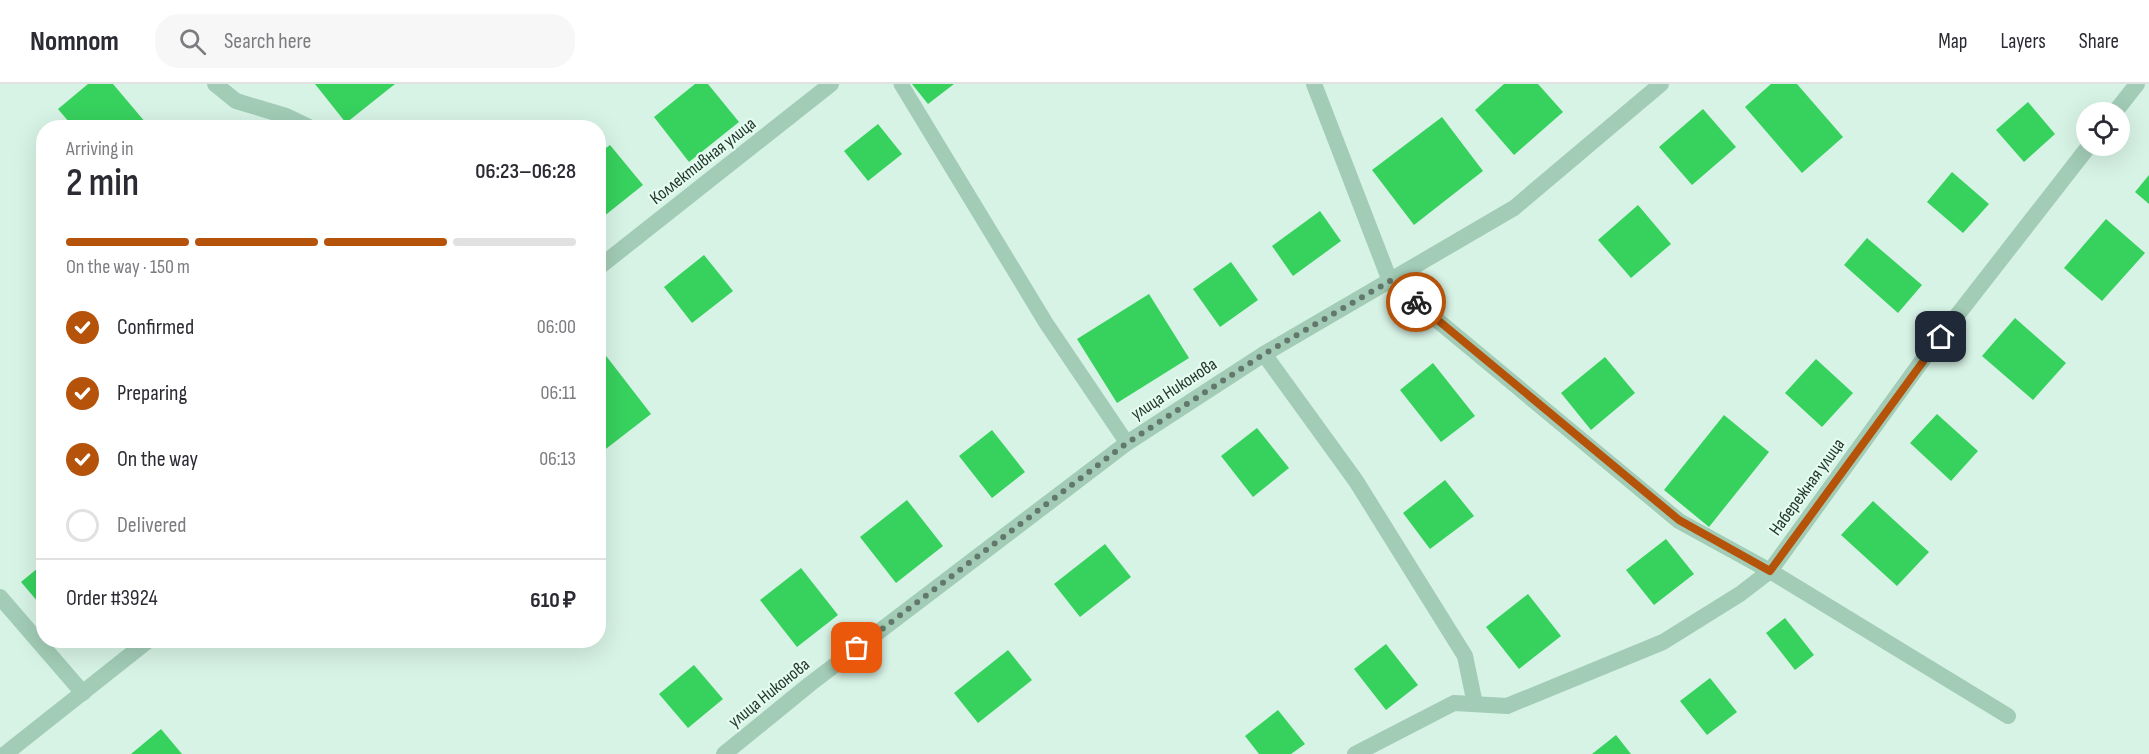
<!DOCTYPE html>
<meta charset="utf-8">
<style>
:root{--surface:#fff;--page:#f7f7f7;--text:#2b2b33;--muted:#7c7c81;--line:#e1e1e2;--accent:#b45309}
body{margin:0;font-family:"Sofia Sans Condensed",sans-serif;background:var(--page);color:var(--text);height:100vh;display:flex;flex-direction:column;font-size:22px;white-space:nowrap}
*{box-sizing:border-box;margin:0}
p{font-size:20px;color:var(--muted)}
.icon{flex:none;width:33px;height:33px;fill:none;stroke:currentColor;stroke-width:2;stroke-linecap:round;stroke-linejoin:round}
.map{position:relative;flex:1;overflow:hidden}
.sheet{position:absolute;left:36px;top:36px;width:570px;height:528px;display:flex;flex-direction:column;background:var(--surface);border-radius:24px;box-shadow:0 6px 24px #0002}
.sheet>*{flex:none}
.buttons{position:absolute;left:2076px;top:18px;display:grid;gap:12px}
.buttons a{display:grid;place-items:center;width:54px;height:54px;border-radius:50%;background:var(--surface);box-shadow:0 6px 24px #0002;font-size:30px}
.pin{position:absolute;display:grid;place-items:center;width:51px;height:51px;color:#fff;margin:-26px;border-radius:12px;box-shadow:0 3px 9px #0006}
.courier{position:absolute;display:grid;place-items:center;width:60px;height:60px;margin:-30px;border:4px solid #b45309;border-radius:50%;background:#fff;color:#222;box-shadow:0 2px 8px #0007}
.headline em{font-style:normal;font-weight:600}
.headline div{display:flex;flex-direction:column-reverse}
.headline{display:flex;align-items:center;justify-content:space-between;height:102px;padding:0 30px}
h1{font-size:39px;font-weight:600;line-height:45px}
.bar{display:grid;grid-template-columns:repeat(4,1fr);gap:9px 6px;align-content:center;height:72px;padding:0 30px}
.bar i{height:8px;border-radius:4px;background:var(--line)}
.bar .on{background:var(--accent)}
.bar p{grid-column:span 4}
.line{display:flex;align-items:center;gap:15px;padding:0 30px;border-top:2px solid var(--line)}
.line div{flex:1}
ol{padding:0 30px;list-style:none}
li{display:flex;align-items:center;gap:18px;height:66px}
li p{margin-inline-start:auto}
li .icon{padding:6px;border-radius:50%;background:var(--accent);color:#fff;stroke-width:4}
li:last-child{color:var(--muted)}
li i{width:33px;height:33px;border:3px solid var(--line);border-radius:50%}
header{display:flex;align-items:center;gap:36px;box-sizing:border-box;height:84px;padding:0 30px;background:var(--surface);border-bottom:2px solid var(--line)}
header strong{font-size:28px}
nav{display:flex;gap:33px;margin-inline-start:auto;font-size:21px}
.search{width:420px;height:54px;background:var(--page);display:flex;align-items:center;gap:15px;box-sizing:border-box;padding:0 21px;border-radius:24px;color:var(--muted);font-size:22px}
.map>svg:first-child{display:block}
.building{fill:#37d15e}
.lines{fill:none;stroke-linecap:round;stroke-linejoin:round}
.service{stroke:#a2ccb6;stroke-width:15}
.minor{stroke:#a2ccb6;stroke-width:16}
.done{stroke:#63786c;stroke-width:6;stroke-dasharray:0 10.8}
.route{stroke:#b45309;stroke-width:8}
.labels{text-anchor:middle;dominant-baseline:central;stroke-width:4.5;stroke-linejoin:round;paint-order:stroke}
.street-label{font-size:18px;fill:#25362b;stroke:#e3fbf0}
</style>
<header>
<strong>Nomnom</strong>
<div class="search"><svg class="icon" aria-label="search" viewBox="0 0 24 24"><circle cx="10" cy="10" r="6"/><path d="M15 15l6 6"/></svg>Search here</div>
<nav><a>Map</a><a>Layers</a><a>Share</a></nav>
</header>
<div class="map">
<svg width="2149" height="670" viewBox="0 0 2149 670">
<rect width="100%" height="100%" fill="#d7f3e6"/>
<g class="building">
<polygon points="88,0 113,0 146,39 141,44 74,44 58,25"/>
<polygon points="315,0 395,0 346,39"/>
<polygon points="695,0 708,0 739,38 689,78 654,33"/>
<polygon points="912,0 954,0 928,20"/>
<polygon points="1504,0 1538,0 1563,28 1514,71 1475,26"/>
<polygon points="1771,0 1797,0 1843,53 1802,89 1745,23"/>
<polygon points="2028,18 2055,50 2024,78 1996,46"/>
<polygon points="1703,25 1736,63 1692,101 1659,63"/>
<polygon points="1442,33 1483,87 1414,141 1372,86"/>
<polygon points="878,40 902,70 868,97 844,67"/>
<polygon points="610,61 643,101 598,137 598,70"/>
<polygon points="1952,88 1989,120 1963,149 1927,118"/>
<polygon points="2149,91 2149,120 2135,108"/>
<polygon points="1638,121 1671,160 1631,194 1598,156"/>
<polygon points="1320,127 1341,157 1293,192 1272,162"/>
<polygon points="2106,135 2145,169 2102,217 2064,184"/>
<polygon points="1867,154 1922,201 1898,229 1844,181"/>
<polygon points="704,171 733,207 692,239 664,203"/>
<polygon points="1231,178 1258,216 1220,243 1193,205"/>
<polygon points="1149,210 1189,274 1117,319 1077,255"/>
<polygon points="2015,234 2066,279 2033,316 1982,272"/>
<polygon points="600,264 651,330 598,371 598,265"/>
<polygon points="1605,273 1635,309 1591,346 1561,309"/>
<polygon points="1816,275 1853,309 1822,343 1785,309"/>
<polygon points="1433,279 1475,332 1441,358 1400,306"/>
<polygon points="1937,330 1978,367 1951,397 1910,359"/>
<polygon points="1724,331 1769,368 1709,443 1664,406"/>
<polygon points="1257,344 1289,384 1253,413 1221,372"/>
<polygon points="992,346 1025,388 992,414 959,372"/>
<polygon points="1445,396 1474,432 1430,465 1403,429"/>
<polygon points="907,416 943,462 896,499 860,453"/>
<polygon points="1873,417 1929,468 1897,502 1841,451"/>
<polygon points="1666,455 1694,490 1654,521 1626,486"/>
<polygon points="1105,460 1131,493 1080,533 1054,500"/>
<polygon points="44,479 44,525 21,498"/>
<polygon points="801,484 838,531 797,563 760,516"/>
<polygon points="1528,510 1561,552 1519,585 1486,543"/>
<polygon points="1785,534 1814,571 1795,586 1766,549"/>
<polygon points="1386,560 1418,601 1386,626 1354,585"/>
<polygon points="1008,566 1032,596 978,639 954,609"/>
<polygon points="694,581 723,615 688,644 659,610"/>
<polygon points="1710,594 1737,628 1707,651 1680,617"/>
<polygon points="1278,626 1305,660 1291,670 1259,670 1245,652"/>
<polygon points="161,645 182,670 131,670"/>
<polygon points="1616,651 1631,670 1592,670"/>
</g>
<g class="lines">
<polyline class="service" points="901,0 1046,239 1127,359"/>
<g class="minor">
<polyline points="215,0 236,17 286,32 311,44"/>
<polyline points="1314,0 1390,197 1679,437 1770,487 2008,632"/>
<polyline points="2115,28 2137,0"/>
<polyline points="598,184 831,0"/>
<polyline points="1264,270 1356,397 1465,572 1475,620"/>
<polyline points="0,513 83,609"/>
<polyline points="5,670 149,556"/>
<polyline points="724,670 810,600 1127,359 1264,270 1514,124 1661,0"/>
<polyline points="1355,670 1454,619 1507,622 1663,558 1740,510 1770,487 1927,270 2089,62"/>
</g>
</g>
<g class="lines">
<polyline class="done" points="857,564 1127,359 1264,270 1390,197 1416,218"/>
<polyline class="route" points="1416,218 1679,436 1770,487 1941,253"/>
</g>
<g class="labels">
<g class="street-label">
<text transform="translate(703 77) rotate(-38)">Коллективная улица</text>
<text transform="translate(1174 305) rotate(-33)">улица Никонова</text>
<text transform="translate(1807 403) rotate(-54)">Набережная улица</text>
<text transform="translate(769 609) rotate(-39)">улица Никонова</text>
</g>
</g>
</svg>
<div class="buttons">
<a><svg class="icon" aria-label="locate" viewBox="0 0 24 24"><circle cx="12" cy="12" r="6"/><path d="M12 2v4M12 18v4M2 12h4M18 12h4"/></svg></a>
</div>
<div class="pin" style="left:857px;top:564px;background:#ea580c"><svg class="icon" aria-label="bag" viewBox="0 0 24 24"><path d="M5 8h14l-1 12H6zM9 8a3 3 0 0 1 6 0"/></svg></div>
<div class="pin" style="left:1941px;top:253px;background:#1f2937"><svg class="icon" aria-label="home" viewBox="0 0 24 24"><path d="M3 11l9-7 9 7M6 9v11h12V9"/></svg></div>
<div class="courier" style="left:1416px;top:218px"><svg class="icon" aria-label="bike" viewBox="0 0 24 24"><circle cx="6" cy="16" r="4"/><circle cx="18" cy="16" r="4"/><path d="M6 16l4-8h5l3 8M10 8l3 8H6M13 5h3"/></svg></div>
<section class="sheet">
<div class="headline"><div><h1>2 min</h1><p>Arriving in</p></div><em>06:23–06:28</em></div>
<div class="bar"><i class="on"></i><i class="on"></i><i class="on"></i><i></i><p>On the way · 150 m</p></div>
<ol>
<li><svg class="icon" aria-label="check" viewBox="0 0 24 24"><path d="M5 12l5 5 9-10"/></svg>Confirmed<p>06:00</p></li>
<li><svg class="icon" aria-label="check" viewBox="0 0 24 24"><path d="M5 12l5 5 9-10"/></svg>Preparing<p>06:11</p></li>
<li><svg class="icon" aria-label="check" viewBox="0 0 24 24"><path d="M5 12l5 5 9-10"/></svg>On the way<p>06:13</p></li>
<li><i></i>Delivered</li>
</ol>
<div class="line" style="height:78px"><div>Order #3924</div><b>610 ₽</b></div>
</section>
</div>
